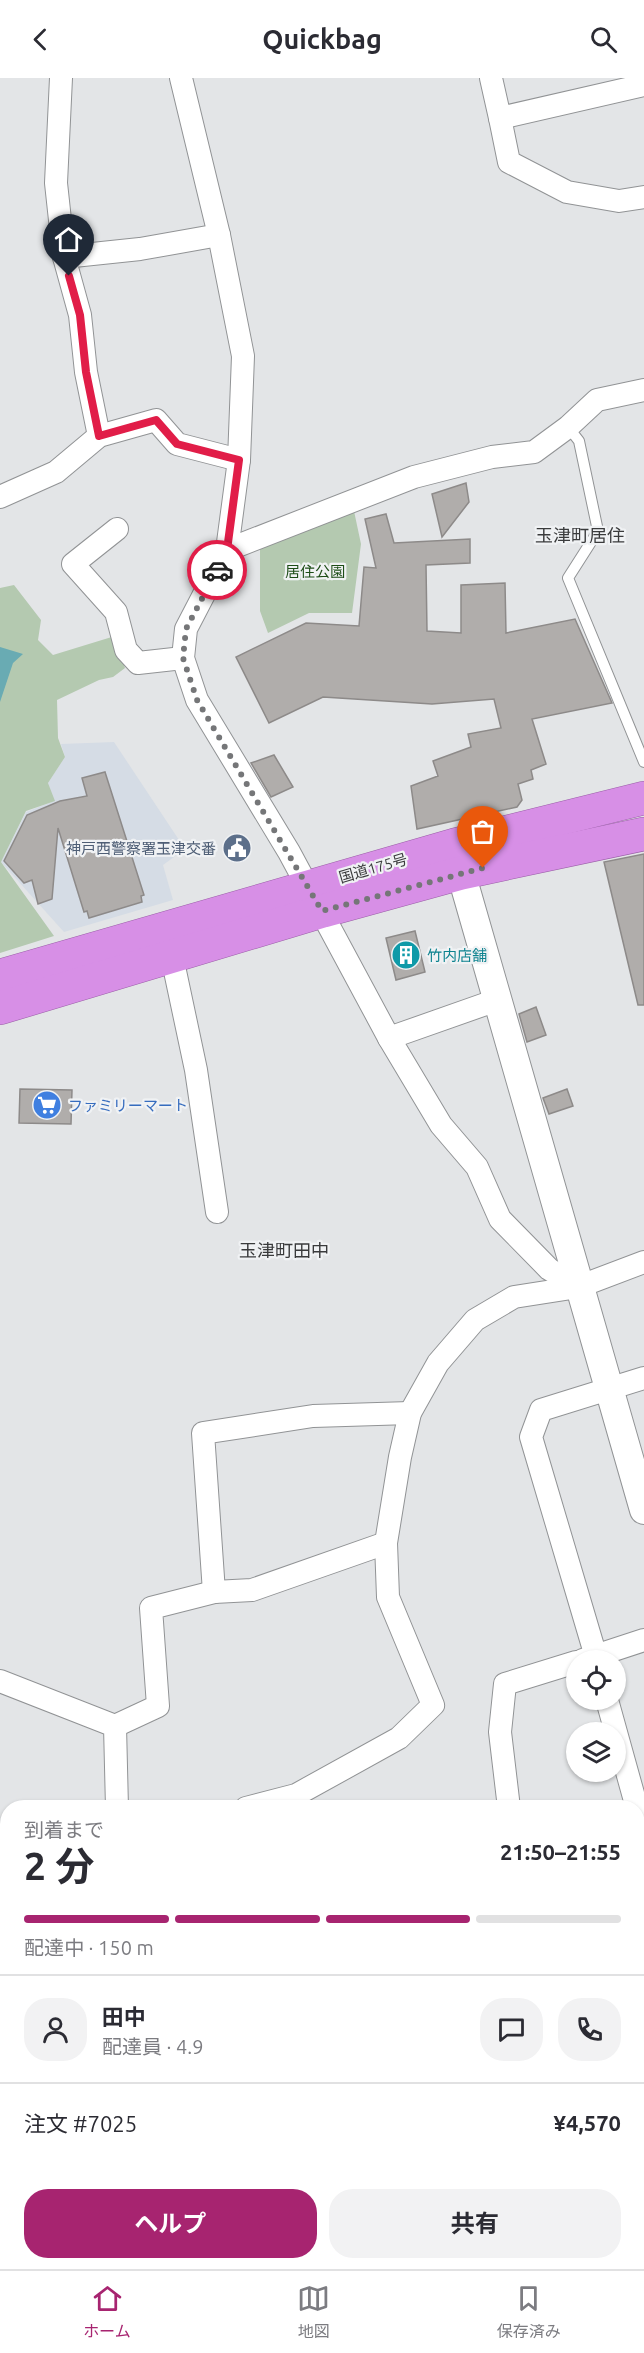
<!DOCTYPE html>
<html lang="ja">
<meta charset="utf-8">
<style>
:root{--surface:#fff;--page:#f2f2f3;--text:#2b2b33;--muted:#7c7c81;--line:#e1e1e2;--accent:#a72470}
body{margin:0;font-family:Ubuntu,"Noto Sans JP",sans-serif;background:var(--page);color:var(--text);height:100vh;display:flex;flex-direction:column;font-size:22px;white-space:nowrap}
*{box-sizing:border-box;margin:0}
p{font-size:20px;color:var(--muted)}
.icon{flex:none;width:33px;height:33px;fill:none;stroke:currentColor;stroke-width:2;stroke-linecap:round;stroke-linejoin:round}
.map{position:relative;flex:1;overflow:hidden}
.drawer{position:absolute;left:0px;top:1722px;width:645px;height:470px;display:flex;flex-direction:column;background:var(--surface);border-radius:24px 24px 0 0;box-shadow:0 2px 4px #0004}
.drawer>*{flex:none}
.tools{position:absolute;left:566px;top:1572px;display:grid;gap:12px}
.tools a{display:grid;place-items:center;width:60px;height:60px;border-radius:50%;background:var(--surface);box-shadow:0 2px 4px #0004;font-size:30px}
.pin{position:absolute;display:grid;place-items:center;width:51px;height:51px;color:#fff;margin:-62px -26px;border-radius:50% 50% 50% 0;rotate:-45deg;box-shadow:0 0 6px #0007}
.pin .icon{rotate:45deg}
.courier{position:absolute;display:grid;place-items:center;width:60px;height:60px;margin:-30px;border:4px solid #e11d48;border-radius:50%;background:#fff;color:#222;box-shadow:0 2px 8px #0007}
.headline em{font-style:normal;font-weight:700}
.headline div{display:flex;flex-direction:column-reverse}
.headline{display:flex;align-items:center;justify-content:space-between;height:102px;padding:0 24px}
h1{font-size:39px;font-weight:700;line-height:45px}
.bar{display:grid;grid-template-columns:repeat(4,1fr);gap:9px 6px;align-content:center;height:72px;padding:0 24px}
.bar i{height:8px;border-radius:4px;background:var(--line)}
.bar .selected{background:var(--accent)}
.bar p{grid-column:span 4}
.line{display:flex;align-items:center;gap:15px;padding:0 24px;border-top:2px solid var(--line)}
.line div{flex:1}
.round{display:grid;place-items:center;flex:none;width:63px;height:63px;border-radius:24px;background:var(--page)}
.action{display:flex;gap:12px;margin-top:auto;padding:12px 24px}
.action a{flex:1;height:69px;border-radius:24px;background:var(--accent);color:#fff;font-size:24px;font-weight:700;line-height:69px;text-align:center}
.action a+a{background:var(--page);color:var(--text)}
header{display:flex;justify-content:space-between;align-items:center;height:78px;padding:0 24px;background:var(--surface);font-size:27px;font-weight:700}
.tab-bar{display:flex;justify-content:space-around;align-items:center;height:84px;border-top:2px solid var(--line);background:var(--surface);font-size:16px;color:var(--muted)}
.tab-bar a{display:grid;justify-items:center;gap:3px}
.tab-bar .selected{color:var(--accent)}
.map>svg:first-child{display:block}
.built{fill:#d5dce5}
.green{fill:#b4c9b0}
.water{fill:#69abb3}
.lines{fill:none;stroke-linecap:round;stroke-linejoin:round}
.stream{stroke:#69abb3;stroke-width:6}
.building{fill:#b0adab;stroke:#8d8a89;stroke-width:1.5}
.service-casing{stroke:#919395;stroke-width:12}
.minor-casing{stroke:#919395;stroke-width:24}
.tertiary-casing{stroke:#919395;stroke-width:30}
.trunk-casing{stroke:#9a5fa7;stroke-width:34}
.service{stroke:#fff;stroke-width:10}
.minor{stroke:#fff;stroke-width:22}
.tertiary{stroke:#fff;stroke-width:28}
.trunk{stroke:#d78fe6;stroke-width:33}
.done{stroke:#757678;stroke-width:6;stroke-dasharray:0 10.8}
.route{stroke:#e11d48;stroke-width:8}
.labels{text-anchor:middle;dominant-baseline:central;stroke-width:4.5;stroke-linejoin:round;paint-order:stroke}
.park-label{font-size:15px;fill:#1d4d17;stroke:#f0f2f4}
.service-label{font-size:15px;fill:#4e5e75;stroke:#f0f2f4;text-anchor:end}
.street-label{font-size:15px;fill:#3a3b3c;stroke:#f0f2f4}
.culture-label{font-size:15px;fill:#0d838f;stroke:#f0f2f4;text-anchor:start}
.shop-label{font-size:15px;fill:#366cbe;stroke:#f0f2f4;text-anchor:start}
.quarter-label{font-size:18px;fill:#3a3b3c;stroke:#f0f2f4}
</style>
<header><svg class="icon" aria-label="back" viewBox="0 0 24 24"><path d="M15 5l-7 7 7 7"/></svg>Quickbag<svg class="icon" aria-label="search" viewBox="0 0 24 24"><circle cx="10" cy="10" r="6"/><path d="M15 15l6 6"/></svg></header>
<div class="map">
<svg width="644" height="2191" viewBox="0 0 644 2191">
<rect width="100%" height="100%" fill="#e3e5e7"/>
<polygon class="built" points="114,664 185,771 163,787 173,822 64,854 1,784 26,734 54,723 48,705 65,679 61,666"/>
<g class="green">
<polygon points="354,433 361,466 352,535 309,535 268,555 260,533 260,469"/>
<polygon points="14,507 41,542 38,562 53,577 115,558 125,590 113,599 99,602 57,622 58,660 65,679 48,705 55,723 26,733 1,784 54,858 0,875 0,510"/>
</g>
<polygon class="water" points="0,569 23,576 13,585 0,624"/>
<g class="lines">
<g class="stream">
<polyline points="0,1762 8,1762"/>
<polyline points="638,1910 644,1912"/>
</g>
</g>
<g class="building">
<polygon points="466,405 469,424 442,459 432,416"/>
<polygon points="386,436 394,465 470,461 470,485 426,487 427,553 461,555 461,507 505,505 506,555 575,541 612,625 532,641 546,686 531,692 533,701 518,706 522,722 517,729 417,751 411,708 438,698 433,683 471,669 468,656 501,650 494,621 432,626 323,619 269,645 236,579 306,545 359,548 364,489 376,490 365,441"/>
<polygon points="274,677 293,709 271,719 251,685"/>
<polygon points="105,694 144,817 141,818 142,824 89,840 87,833 84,834 58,750 52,821 38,826 32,802 24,805 4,783 27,737 60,723 87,718 82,700"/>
<polygon points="644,776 644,927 638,927 604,784"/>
<polygon points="415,853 425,894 396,902 386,860"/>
<polygon points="536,929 546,957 527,964 519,936"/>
<polygon points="20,1011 72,1012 71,1046 19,1045"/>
<polygon points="567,1011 573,1028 549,1036 543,1020"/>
</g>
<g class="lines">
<g class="service-casing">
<polyline id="service" points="568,349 579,363 598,453 568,500 644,684"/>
</g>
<g class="minor-casing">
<g id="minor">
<polyline points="61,0 56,105 64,179 80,237 86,294 99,358"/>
<polyline points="181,0 219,157 243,278 239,382 227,472 186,551 183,580 197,622 289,774 389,960 441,1047 477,1089 500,1141 549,1191 578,1209"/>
<polyline points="491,0 500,40 644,7"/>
<polyline points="500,40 509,84 567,114 619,123 644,119"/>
<polyline points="64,179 140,171 219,157"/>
<polyline points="0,419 56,394 99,358 156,342 177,366 239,382"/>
<polyline points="117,451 73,486 116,534 126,572 138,585 183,580"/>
<polyline points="227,472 414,399 492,379 534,374 568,349 597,322 644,312"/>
<polyline points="172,879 196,992 217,1134"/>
<polyline points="389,960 497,922"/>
<polyline points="214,1514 203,1355 313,1338 410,1335"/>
<polyline points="583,1582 644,1562"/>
<polyline points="597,1582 531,1359 541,1332 644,1300"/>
<polyline points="0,1603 115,1648 117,1730"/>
<polyline points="607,1622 637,1730"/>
<polyline points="115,1648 158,1628 151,1530 214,1514 252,1512 386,1465"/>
<polyline points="246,1730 296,1717 399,1660 433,1627 388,1519 386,1465 400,1379 410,1335 438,1285 475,1242 514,1219 578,1209 644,1184"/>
<polyline points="509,1730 500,1654 505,1606 576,1584"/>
<polyline points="638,1732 644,1756"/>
<polyline points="0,1780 8,1780"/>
<polyline points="638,1816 644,1818"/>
<polyline points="638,1931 644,1933"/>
<polyline points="0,2066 8,2065"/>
<polyline points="638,2070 644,2070"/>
<polyline points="568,2184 568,2191"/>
<polyline points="105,2191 106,2184"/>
<polyline points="238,2191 238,2184"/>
<polyline points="344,2191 344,2184"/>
<polyline points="457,2191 457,2184"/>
</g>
</g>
<g class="tertiary-casing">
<polyline id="tertiary" points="455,774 644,1432"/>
</g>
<g class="trunk-casing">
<g id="trunk">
<polyline points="0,898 454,767 644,720"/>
<polyline points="0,930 323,833 461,795 644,756"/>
</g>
</g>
<use href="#service" class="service"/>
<use href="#minor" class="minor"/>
<use href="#tertiary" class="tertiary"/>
<use href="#trunk" class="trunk"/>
</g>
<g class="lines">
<polyline class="done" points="217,492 186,551 183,580 197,622 322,833 483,790"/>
<polyline class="route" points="69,198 80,237 86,294 99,358 156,342 177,366 239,382 227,472 217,492"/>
</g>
<defs>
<g id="civic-disc" transform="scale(1.5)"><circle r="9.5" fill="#5c6f8a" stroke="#f0f2f4"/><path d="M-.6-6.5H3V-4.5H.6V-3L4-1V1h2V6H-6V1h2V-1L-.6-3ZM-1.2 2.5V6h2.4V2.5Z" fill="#fff"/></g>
<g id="building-disc" transform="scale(1.5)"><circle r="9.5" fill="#0f9aa8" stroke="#f0f2f4"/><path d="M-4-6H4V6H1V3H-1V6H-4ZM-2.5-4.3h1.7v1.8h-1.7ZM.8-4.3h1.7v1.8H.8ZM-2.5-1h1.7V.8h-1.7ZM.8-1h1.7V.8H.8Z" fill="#fff"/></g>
<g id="supermarket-disc" transform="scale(1.5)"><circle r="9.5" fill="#3f7fe0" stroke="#f0f2f4"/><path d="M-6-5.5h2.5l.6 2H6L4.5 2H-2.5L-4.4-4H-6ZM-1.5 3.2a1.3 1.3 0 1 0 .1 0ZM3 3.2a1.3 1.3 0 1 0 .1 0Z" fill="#fff"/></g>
</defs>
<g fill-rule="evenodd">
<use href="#civic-disc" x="237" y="770"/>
<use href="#building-disc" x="406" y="877"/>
<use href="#supermarket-disc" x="47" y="1027"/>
</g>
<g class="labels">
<g class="park-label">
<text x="315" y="493">居住公園</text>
</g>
<g class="service-label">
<text x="216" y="770">神戸西警察署玉津交番</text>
</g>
<g class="street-label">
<text transform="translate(373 790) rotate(-16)">国道175号</text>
</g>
<g class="culture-label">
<text x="427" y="877">竹内店舗</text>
</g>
<g class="shop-label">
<text x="68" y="1027">ファミリーマート</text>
</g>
<g class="quarter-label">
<text x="580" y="457">玉津町居住</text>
<text x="284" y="1172">玉津町田中</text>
</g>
</g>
</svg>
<div class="tools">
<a><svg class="icon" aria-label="locate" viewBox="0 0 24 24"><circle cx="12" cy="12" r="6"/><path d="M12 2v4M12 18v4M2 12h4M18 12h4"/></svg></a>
<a><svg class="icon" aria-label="layers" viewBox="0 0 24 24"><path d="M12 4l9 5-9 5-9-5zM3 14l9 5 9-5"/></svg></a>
</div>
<div class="pin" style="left:483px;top:790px;background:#ea580c"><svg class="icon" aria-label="bag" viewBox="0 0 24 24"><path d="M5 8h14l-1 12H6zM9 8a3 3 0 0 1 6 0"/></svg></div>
<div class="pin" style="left:69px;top:198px;background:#1f2937"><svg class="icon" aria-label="home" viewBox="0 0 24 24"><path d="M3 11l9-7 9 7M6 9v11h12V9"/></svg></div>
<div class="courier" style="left:217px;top:492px"><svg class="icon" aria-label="car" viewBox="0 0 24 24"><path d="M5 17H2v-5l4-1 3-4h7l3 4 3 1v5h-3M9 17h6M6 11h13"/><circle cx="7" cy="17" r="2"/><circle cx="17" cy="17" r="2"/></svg></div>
<section class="drawer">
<div class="headline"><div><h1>2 分</h1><p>到着まで</p></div><em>21:50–21:55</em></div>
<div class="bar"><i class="selected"></i><i class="selected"></i><i class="selected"></i><i></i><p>配達中 · 150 m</p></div>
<div class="line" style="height:108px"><a class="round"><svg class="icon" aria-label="person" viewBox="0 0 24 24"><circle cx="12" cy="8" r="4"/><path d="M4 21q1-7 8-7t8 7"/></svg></a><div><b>田中</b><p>配達員 · 4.9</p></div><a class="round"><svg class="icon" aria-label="chat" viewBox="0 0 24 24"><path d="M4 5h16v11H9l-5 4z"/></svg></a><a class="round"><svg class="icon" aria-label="phone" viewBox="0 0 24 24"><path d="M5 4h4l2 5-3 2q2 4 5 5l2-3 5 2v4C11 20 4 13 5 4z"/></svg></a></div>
<div class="line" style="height:78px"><div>注文 #7025</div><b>¥4,570</b></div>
<div class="action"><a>ヘルプ</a><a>共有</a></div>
</section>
</div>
<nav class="tab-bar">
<a class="selected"><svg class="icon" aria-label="home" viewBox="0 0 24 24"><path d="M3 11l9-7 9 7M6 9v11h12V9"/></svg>ホーム</a>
<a><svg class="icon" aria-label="map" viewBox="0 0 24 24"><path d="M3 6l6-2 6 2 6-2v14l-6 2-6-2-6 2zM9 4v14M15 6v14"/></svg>地図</a>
<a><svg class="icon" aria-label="saved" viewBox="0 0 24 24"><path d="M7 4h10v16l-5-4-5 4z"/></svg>保存済み</a>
</nav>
